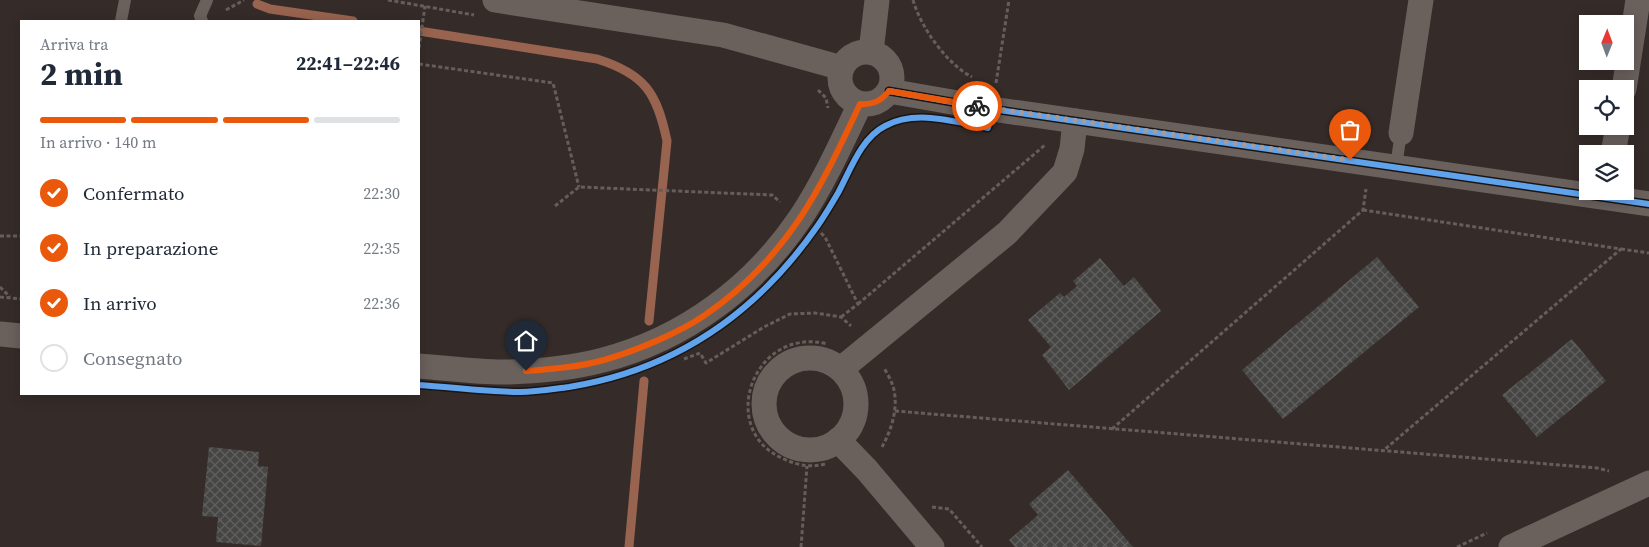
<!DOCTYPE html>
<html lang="it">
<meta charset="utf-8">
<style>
:root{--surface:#fff;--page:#f6f6f7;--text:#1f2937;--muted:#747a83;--line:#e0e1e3;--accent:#ea580c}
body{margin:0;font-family:"Source Serif 4",serif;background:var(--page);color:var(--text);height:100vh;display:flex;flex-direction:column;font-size:19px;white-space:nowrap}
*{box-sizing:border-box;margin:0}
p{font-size:16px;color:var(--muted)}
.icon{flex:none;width:28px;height:28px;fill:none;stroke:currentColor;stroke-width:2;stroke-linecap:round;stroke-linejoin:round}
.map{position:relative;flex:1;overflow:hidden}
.panel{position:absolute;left:20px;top:20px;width:400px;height:375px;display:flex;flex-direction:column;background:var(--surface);border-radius:0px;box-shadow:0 2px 12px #0003}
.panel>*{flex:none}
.needle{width:32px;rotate:1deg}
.tools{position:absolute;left:1579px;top:15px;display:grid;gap:10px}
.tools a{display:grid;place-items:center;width:55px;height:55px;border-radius:0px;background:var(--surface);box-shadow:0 2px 12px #0003;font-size:25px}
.pin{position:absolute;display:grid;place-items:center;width:42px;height:42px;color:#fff;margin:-51px -21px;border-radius:50% 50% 50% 0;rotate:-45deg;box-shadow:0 0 5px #0007}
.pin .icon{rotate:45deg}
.courier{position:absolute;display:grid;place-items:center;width:50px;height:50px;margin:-25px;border:4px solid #ea580c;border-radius:50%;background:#fff;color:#222;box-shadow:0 1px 6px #0007}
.headline em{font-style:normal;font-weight:700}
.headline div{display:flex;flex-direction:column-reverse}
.headline{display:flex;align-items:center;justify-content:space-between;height:85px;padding:0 20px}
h1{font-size:32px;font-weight:700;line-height:38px}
.bar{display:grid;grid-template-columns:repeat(4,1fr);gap:8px 5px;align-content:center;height:60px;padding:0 20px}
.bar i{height:6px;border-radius:4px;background:var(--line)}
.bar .on{background:var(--accent)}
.bar p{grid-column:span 4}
ol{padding:0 20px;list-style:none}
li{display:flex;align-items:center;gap:15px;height:55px}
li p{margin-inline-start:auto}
li .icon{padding:5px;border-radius:50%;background:var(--accent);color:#fff;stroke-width:4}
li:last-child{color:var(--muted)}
li i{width:28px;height:28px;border:2px solid var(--line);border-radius:50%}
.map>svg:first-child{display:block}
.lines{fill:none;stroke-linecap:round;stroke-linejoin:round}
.stream{stroke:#98634f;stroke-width:9}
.building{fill:url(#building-cross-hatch)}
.path{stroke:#665e5b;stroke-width:3;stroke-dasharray:4 2.5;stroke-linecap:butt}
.lane{stroke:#6a615d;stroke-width:12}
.street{stroke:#6a615d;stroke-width:25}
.cycleway-casing{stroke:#1c1411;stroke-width:9}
.cycleway{stroke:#60a3ed;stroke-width:6}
.done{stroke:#a69b98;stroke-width:5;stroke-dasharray:0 9}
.route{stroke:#ea580c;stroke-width:6}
</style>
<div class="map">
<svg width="1649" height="547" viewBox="0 0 1649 547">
<defs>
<pattern id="building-cross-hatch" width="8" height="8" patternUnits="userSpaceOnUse" patternTransform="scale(1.25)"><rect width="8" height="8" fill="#464645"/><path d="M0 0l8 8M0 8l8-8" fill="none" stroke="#61605f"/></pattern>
</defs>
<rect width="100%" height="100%" fill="#352c29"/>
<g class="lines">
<g class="stream">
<polyline points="257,4 270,9 353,21"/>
<path d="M419,31L597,59C645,74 657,93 667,141L649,321"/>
<polyline points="629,547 644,381"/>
</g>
</g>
<g class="building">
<polygon points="1377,257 1419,307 1283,419 1242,370"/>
<polygon points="1100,258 1124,286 1134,277 1161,311 1069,390 1042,355 1051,347 1028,320 1060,293 1064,297 1077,286 1073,281"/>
<polygon points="1572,339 1606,381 1537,437 1502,395"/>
<polygon points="209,447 259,452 258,466 268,467 261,546 216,542 218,517 202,516"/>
<polygon points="1068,470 1133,547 1015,547 1009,540 1038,515 1029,504"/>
</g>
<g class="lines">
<g class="path">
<polyline points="388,0 474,15"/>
<path d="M913,0C921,28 947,64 972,77"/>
<polyline points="226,10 244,0"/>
<polyline points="419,48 425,6"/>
<polyline points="419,64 553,83 579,187"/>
<polyline points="996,83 1009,0"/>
<polyline points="818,90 826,98 828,108"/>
<polyline points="555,206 579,187 772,195 780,202"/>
<polyline points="1363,210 1621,249 1384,450"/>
<polyline points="821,233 825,237 858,304 841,317"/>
<polyline points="0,236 21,236"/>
<polyline points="1621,249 1649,253"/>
<polyline points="0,287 10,297"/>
<polyline points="0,297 21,299"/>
<polyline points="858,304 1045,145"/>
<polyline points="684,359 700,353 706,363 764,327 790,314 815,313 841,317 851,326"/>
<polyline points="895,411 1597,468 1609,471"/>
<polyline points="1112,429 1363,210 1366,189"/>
<path d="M882,447C892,429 899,406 893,386C891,380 887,373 884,368"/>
<path d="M825,464C810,468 797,465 784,459C716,431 752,325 828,344"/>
<polyline points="932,507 949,509 982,547"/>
<polyline points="801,547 807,466"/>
<polyline points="1457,547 1487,533"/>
</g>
<g class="lane">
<polyline points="121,21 125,0"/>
<polyline points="202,21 200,16 207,0"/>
<polyline points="1396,166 1401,133"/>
</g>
<g class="street">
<polyline points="495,0 723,35 842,68"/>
<circle cx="866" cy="78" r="26"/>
<polyline points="871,52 877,0"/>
<polyline points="1624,89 1638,0"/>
<polyline points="889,91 992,109 1649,204"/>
<polyline points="1401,133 1421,0"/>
<polyline points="1613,154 1618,126"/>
<polyline points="0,334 21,336"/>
<circle cx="810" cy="404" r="46"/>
<path d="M419,366C448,368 480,373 509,372C540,371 573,368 603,360C684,339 754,287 801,217C824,182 842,142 860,104"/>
<polyline points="841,369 1007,233 1065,172 1072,149 1075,121"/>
<polyline points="838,440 867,470 932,547"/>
<polyline points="1511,547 1649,483"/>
</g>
<g class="cycleway-casing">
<g id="cycleway">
<polyline points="889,91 992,109 1649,204"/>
<path d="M419,385C452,387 487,392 520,392C537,392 553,389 569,387C674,370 755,315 816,228C824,217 831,205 838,193C850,171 861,138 885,126C916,109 955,122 988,128L992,109"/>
</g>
</g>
<use href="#cycleway" class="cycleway"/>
</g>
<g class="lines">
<polyline class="done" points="977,106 1350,160"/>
<path class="route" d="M526,371C552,369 579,367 604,360C635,351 679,333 705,315C742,290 775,255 800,218C824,182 842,142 860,104C873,105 881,101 889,91L977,106"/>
</g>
</svg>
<div class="tools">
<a><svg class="needle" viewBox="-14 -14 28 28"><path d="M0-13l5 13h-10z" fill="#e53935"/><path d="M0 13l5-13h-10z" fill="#747a83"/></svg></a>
<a><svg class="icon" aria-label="locate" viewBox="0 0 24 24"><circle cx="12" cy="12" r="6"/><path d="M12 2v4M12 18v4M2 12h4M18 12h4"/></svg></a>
<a><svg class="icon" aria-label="layers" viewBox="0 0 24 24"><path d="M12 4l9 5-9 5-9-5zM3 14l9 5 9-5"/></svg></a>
</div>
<div class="pin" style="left:1350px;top:160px;background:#ea580c"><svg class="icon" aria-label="bag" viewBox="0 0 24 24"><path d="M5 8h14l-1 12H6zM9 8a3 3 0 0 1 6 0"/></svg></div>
<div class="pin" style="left:526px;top:371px;background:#1f2937"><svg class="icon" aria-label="home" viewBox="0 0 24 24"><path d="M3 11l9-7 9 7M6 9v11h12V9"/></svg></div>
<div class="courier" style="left:977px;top:106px"><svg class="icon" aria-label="bike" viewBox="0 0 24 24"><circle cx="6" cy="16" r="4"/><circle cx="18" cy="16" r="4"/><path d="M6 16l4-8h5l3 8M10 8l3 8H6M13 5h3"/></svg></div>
<section class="panel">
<div class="headline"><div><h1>2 min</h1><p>Arriva tra</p></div><em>22:41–22:46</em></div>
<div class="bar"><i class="on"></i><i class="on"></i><i class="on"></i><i></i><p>In arrivo · 140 m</p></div>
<ol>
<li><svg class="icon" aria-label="check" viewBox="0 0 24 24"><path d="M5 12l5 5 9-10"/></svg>Confermato<p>22:30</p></li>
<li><svg class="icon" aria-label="check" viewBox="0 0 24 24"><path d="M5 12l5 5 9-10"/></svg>In preparazione<p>22:35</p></li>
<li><svg class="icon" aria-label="check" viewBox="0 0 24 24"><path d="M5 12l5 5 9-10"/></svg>In arrivo<p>22:36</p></li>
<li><i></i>Consegnato</li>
</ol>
</section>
</div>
